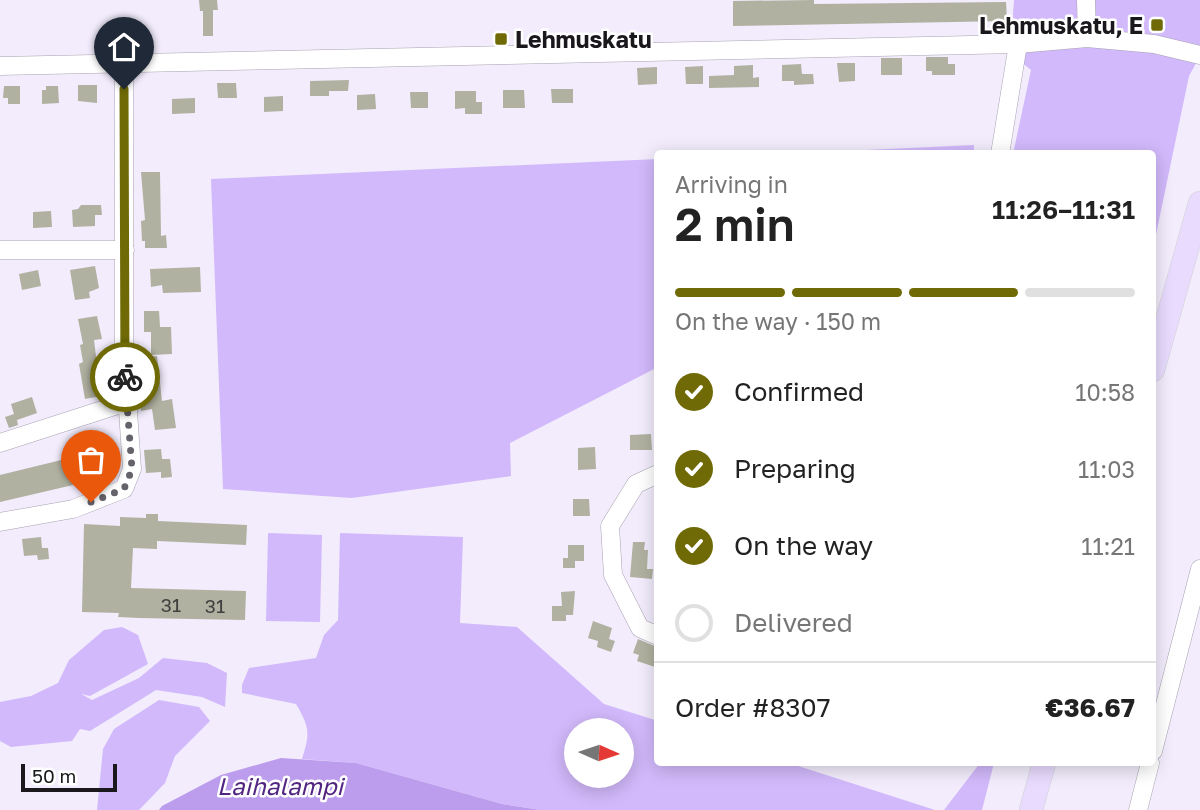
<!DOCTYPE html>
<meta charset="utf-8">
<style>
:root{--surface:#fff;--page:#f6f6f6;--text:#222;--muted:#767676;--line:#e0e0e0;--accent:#6f6a05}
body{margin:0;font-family:"Golos Text",sans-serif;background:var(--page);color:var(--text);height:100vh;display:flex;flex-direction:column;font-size:26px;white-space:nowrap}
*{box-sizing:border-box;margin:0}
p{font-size:23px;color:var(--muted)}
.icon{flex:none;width:38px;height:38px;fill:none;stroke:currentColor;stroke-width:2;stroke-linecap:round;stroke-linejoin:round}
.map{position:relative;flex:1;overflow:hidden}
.panel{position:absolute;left:654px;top:150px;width:502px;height:616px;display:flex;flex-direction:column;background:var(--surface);border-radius:7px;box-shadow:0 4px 18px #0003}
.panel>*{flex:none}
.needle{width:46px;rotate:93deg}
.controls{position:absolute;left:564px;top:718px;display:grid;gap:14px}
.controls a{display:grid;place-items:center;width:70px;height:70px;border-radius:50%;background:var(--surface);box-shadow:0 4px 18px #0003;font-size:35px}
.scale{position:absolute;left:21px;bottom:18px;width:96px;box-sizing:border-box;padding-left:7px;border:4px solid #1a181d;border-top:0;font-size:19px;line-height:24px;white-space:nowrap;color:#1a181d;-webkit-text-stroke:5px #fff;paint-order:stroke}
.pin{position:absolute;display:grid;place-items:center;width:60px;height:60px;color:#fff;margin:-72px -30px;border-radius:50% 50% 50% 0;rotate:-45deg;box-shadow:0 0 7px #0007}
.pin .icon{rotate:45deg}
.courier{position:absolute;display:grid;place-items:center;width:70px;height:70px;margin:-35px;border:5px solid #6f6a05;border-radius:50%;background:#fff;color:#222;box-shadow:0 2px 9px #0007}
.overview em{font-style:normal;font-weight:600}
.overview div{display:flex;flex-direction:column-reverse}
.overview{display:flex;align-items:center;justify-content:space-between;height:119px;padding:0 21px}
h1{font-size:46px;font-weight:600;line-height:52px}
.bar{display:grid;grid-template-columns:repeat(4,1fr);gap:10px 7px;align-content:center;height:84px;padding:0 21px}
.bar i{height:9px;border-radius:5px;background:var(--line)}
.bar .active{background:var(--accent)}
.bar p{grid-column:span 4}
.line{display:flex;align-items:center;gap:18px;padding:0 21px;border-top:2px solid var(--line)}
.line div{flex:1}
ol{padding:0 21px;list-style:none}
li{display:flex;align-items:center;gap:21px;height:77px}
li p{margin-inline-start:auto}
li .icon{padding:7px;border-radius:50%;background:var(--accent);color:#fff;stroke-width:4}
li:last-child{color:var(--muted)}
li i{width:38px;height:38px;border:4px solid var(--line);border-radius:50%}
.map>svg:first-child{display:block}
.green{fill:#d2b9fb;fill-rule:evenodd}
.water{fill:#bc9ded}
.building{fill:#b1b1a1}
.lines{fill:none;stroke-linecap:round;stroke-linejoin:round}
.minor-casing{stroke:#a8a2b1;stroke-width:19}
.major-casing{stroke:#d1d1d2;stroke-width:24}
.minor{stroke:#fff;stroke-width:18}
.major{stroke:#e8dbfe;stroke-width:23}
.done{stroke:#66626b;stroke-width:7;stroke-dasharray:0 12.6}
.route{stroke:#6f6a05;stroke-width:9}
.poi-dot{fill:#6f6a05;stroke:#fff;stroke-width:2.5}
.labels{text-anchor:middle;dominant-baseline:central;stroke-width:5;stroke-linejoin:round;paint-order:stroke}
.number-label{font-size:19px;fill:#403e3e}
.poi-label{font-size:23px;font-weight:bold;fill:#1a181d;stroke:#fff;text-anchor:end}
.water-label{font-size:24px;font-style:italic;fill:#522581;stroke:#fff}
</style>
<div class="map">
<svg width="1200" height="810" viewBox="0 0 1200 810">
<rect width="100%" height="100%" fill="#f2ecfc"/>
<g class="green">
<polygon points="1014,0 1200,0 1200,56 1189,76 1153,249 1153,154 1013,154 1031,70 1010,53"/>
<polygon points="974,145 974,154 778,154"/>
<polygon points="658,159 658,367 510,443 511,476 352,498 223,489 211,179"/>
<polygon points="268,533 322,535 320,622 266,621"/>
<path d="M340,533L463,537L460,623L517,627L604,704L658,721V763H789L935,810H541L502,804L356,763L302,759C310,733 310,728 296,704L242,693V685L249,668L316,658L324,635L338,620ZM576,730H621V775H576Z"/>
<polygon points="122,627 138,635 148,664 90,696 81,694 92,700 139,678 163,658 207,663 227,673 225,707 202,697 156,690 90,731 80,729 72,741 11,747 0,741 0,702 31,696 58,683 69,660 104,630"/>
<polygon points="159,700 199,707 210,721 175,756 165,783 139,810 97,810 103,749 114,729"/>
<polygon points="980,763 994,763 982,810 944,810"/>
</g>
<polygon class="water" points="281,758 356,763 502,804 541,810 159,810 162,806 221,775"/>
<g class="building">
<polygon points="199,0 217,0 218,10 213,10 213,36 203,36 203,11 200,11"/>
<polygon points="814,0 814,4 1006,2 1007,21 733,26 733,1"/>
<polygon points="926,57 948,57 948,64 955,64 955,75 932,75 932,71 926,71"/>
<rect x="881" y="58" width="21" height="17"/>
<polygon points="837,63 855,63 855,81 839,82"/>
<polygon points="801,64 802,74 813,74 814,84 794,85 794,81 782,81 782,65"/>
<polygon points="753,65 753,78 759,77 759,87 709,88 709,76 734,75 734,66"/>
<polygon points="703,66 703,84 686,84 685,67"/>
<polygon points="657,67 657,84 638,85 637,68"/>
<polygon points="349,80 348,91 329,91 329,96 310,96 310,81"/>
<polygon points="217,83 236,83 237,98 218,98"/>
<polygon points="78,85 97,85 97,103 78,101"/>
<polygon points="4,86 20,86 20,104 8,104 8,98 3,98"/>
<polygon points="46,86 58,86 59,103 42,104 42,90 46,90"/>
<polygon points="551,89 573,89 573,103 552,103"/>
<polygon points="503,90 524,90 525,108 503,108"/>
<polygon points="455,91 476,91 476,102 482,102 482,114 465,114 465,108 455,109"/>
<polygon points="410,92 428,92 428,108 411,108"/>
<polygon points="375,94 376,109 357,110 357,95"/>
<polygon points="283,96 283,111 264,112 264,97"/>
<polygon points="195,98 195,113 172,114 172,99"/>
<polygon points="141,172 160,172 161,236 166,235 167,248 145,248 145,241 142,241 141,221 145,220"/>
<polygon points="81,205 101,205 102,215 95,215 95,226 73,227 72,210 78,209"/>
<polygon points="51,211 52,227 33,228 33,212"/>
<polygon points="95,266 99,288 89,292 90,298 75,300 70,270"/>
<polygon points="200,267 201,292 163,293 162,285 151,287 150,269"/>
<polygon points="38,270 41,286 22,290 19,274"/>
<polygon points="144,311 159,311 160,327 171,327 172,354 151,355 151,332 144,332"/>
<polygon points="97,316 102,339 94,340 101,396 85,399 79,364 83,362 80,345 83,344 78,319"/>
<polygon points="157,356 162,401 172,399 176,428 155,430 152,409 141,411 136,358"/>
<polygon points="32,397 37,413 17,420 18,425 9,428 5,417 14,414 11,404"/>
<polygon points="651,434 652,450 630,450 630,435"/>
<polygon points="595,447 596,469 578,470 578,448"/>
<polygon points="161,449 162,459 170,459 172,477 161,478 161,472 146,473 144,450"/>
<polygon points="98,451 103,472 85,476 86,482 0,502 0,475"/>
<polygon points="573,499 589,499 590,516 573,516"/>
<polygon points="146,514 158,514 158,521 247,525 246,545 157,541 157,549 133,548 131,588 246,591 245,620 139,618 118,617 119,613 82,612 84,524 120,526 120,517 146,518"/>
<polygon points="41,537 42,548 48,548 49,559 38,560 37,555 24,556 22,539"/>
<polygon points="633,542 645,542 644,550 648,550 647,569 653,569 652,579 630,577"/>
<polygon points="568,545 584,545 584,561 575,561 575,568 563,568 563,558 568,558"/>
<polygon points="575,591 573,615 566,615 566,621 552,621 552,606 562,606 561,592"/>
<polygon points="593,621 612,628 609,639 615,641 611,652 597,647 598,641 588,638"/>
<polygon points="638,639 657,647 654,655 658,656 658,668 637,661 639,655 633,653"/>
</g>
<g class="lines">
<g class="minor-casing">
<g id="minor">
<polyline points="1086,0 1087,38"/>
<polyline points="0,66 1018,44 1087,38 1154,44 1200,55"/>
<polyline points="1000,154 1018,44"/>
<polyline points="0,250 125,250"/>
<polyline points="0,443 127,402"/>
<polyline points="658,474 636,484 610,526 613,575 640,628 658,636"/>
<polyline points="0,522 73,509 124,489 132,469 124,353 124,62"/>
<polyline points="1153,751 1200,569"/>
<polyline points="1138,810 1150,763"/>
</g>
</g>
<g class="major-casing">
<g id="major">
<polyline points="1153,370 1200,203"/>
<polyline points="1031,810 1044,763"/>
</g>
</g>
<use href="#minor" class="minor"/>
<use href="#major" class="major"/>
</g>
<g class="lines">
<polyline class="done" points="91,502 124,489 132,469 125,377"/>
<polyline class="route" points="124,89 125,377"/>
</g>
<g class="poi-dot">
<rect x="1150" y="18" width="14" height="14" rx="3.5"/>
<rect x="494" y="32" width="14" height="14" rx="3.5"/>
</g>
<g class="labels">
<g class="number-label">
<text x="171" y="604">31</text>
<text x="215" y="605">31</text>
</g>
<g class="poi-label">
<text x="1143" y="25">Lehmuskatu, E</text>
<text x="515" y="39" text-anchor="start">Lehmuskatu</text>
</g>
<g class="water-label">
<text x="280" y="785">Laihalampi</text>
</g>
</g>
</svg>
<div class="controls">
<a><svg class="needle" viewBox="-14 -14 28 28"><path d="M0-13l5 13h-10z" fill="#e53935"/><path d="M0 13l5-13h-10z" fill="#767676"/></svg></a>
</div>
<div class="scale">50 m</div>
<div class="pin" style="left:91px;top:502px;background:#ea580c"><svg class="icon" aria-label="bag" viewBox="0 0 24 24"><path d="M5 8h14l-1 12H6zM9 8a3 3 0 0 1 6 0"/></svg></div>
<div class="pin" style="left:124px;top:89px;background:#1f2937"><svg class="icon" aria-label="home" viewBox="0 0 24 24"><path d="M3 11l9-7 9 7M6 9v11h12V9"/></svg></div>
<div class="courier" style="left:125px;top:377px"><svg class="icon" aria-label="bike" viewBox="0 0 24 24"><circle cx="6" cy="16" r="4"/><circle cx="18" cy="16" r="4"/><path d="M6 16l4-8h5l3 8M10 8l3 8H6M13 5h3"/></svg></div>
<section class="panel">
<div class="overview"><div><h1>2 min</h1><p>Arriving in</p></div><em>11:26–11:31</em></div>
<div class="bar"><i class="active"></i><i class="active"></i><i class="active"></i><i></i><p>On the way · 150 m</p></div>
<ol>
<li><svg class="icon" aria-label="check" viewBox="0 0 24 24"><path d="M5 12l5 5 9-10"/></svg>Confirmed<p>10:58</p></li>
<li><svg class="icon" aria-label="check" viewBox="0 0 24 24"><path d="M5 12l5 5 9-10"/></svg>Preparing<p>11:03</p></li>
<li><svg class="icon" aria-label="check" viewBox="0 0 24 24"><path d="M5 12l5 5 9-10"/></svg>On the way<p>11:21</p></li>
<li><i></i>Delivered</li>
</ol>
<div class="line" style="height:91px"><div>Order #8307</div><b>€36.67</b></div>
</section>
</div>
